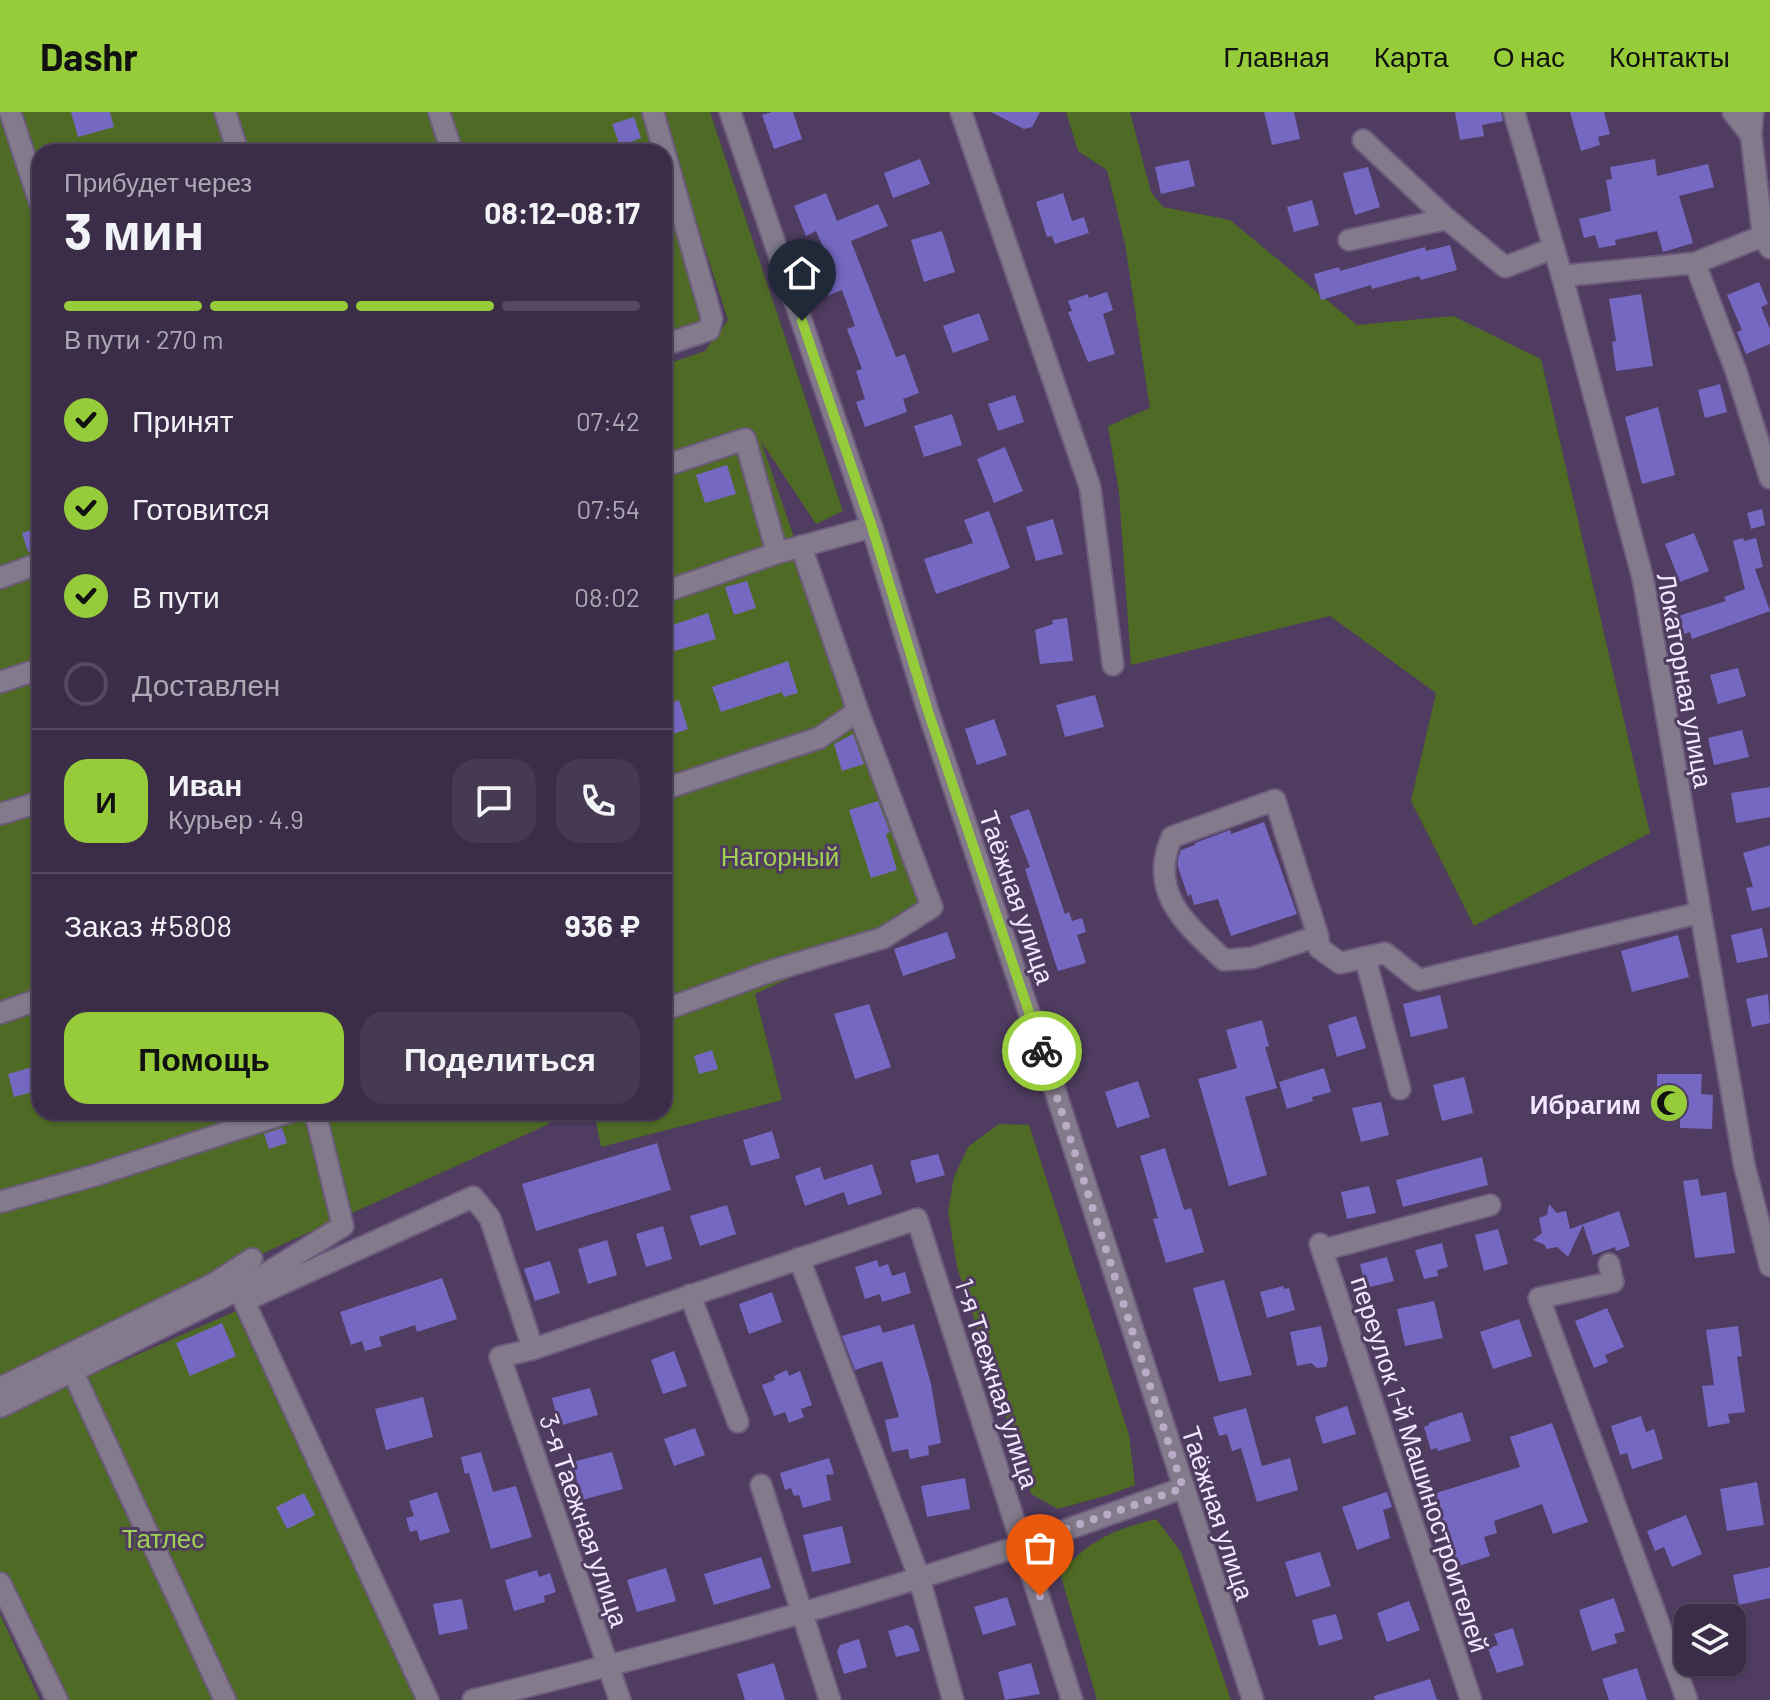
<!DOCTYPE html>
<html lang="ru">
<meta charset="utf-8">
<style>
:root{--surface:#3b2d48;--page:#463952;--text:#f1f3f6;--muted:#aca8b4;--line:#544960;--accent:#96cc39}
body{margin:0;font-family:Barlow,sans-serif;background:var(--page);color:var(--text);height:100vh;display:flex;flex-direction:column;font-size:30px;white-space:nowrap}
*{box-sizing:border-box;margin:0}
p{font-size:26px;color:var(--muted)}
.icon{flex:none;width:44px;height:44px;fill:none;stroke:currentColor;stroke-width:2;stroke-linecap:round;stroke-linejoin:round}
.map{position:relative;flex:1;overflow:hidden}
.panel{position:absolute;left:32px;top:32px;width:640px;height:976px;display:flex;flex-direction:column;background:var(--surface);border-radius:24px;box-shadow:0 2px 6px #0004,0 0 0 2px var(--line)}
.panel>*{flex:none}
.fabs{position:absolute;left:1674px;top:1492px;display:grid;gap:16px}
.fabs a{display:grid;place-items:center;width:72px;height:72px;border-radius:16px;background:var(--surface);box-shadow:0 2px 6px #0004,0 0 0 2px var(--line);font-size:40px}
.pin{position:absolute;display:grid;place-items:center;width:68px;height:68px;color:#fff;margin:-82px -34px;border-radius:50% 50% 50% 0;rotate:-45deg;box-shadow:0 0 8px #0007}
.pin .icon{rotate:45deg}
.courier{position:absolute;display:grid;place-items:center;width:80px;height:80px;margin:-40px;border:6px solid #96cc39;border-radius:50%;background:#fff;color:#222;box-shadow:0 2px 10px #0007}
.headline em{font-style:normal;font-weight:700}
.headline div{display:flex;flex-direction:column-reverse}
.headline{display:flex;align-items:center;justify-content:space-between;height:136px;padding:0 32px}
h1{font-size:52px;font-weight:700;line-height:60px}
.bar{display:grid;grid-template-columns:repeat(4,1fr);gap:12px 8px;align-content:center;height:96px;padding:0 32px}
.bar i{height:10px;border-radius:6px;background:var(--line)}
.bar .active{background:var(--accent)}
.bar p{grid-column:span 4}
.line{display:flex;align-items:center;gap:20px;padding:0 32px;border-top:2px solid var(--line)}
.line div{flex:1}
.round{display:grid;place-items:center;flex:none;width:84px;height:84px;border-radius:24px;background:var(--page)}
ol{padding:0 32px;list-style:none}
li{display:flex;align-items:center;gap:24px;height:88px}
li p{margin-inline-start:auto}
li .icon{padding:8px;border-radius:50%;background:var(--accent);color:#111;stroke-width:4}
li:last-child{color:var(--muted)}
li i{width:44px;height:44px;border:4px solid var(--line);border-radius:50%}
.button{display:flex;gap:16px;margin-top:auto;padding:16px 32px}
.button a{flex:1;height:92px;border-radius:24px;background:var(--accent);color:#111;font-size:32px;font-weight:700;line-height:92px;text-align:center}
.button a+a{background:var(--page);color:var(--text)}
header{display:flex;align-items:center;gap:48px;box-sizing:border-box;height:112px;padding:0 40px;background:var(--accent);color:#111}
header strong{font-size:38px}
nav{display:flex;gap:44px;margin-inline-start:auto;font-size:28px}
.map>svg:first-child{display:block}
.green{fill:#4f6a25}
.building{fill:#7568c2}
.lines{fill:none;stroke-linecap:round;stroke-linejoin:round}
.minor-casing{stroke:#6d5b7d;stroke-width:24}
.minor{stroke:#837b8c;stroke-width:20}
.done{stroke:#baacc7;stroke-width:8;stroke-dasharray:0 14.4}
.route{stroke:#96cc39;stroke-width:10}
.labels{text-anchor:middle;dominant-baseline:central;stroke-width:6;stroke-linejoin:round;paint-order:stroke}
.street-label{font-size:26px;fill:#f3e8ff;stroke:#4f3c60}
.park-label{font-size:26px;fill:#a0d152;stroke:#4f3c60}
.poi-label{font-size:26px;font-weight:bold;fill:#f3e8ff;stroke:#4f3c60;text-anchor:end}
</style>
<header>
<strong>Dashr</strong>
<nav><a>Главная</a><a>Карта</a><a>О нас</a><a>Контакты</a></nav>
</header>
<div class="map">
<svg width="1770" height="1588" viewBox="0 0 1770 1588">
<rect width="100%" height="100%" fill="#4f3c60"/>
<g class="green">
<polygon points="0,0 645,0 659,40 40,40 40,450 0,464"/>
<polygon points="661,0 710,0 843,399 816,412 761,329 924,805 755,882 782,988 601,1035 594,1000 664,1000 664,253 705,239 714,226 664,242 664,56 721,218 728,208"/>
<polygon points="1066,0 1130,0 1151,80 1163,95 1230,108 1357,213 1453,204 1541,247 1650,721 1474,814 1411,689 1436,581 1330,504 1131,553 1119,380 1108,314 1150,296 1125,132 1107,58 1078,39"/>
<polygon points="40,464 40,1000 564,1000 547,1013 279,1134 0,1266 0,477"/>
<polygon points="999,1012 1029,1013 1129,1323 1135,1373 1108,1383 1058,1397 1031,1382 957,1155 948,1099 954,1065 968,1035"/>
<polygon points="236,1199 421,1588 57,1588 0,1468 0,1307 64,1275"/>
<path d="M1156,1407L1181,1440L1231,1588H1097L1060,1461C1091,1427 1113,1418 1156,1407Z"/>
<polygon points="0,1502 40,1588 0,1588"/>
</g>
<g class="building">
<polygon points="71,0 110,0 114,15 78,25"/>
<polygon points="772,0 793,0 802,27 774,37 762,3"/>
<polygon points="991,0 1040,0 1032,15 1024,17"/>
<polygon points="1264,0 1294,0 1300,27 1272,33"/>
<polygon points="1455,0 1501,0 1503,9 1482,13 1484,24 1460,28"/>
<polygon points="1570,0 1604,0 1610,22 1598,25 1600,33 1581,39"/>
<polygon points="634,5 641,26 620,34 612,12"/>
<polygon points="920,47 930,72 893,86 884,61"/>
<polygon points="1655,47 1657,64 1708,52 1714,75 1679,84 1693,131 1663,140 1657,119 1615,128 1616,133 1599,136 1595,123 1584,126 1579,107 1611,99 1606,68 1612,67 1610,55"/>
<polygon points="1189,48 1195,74 1161,82 1155,55"/>
<polygon points="1368,55 1380,95 1355,103 1343,61"/>
<polygon points="826,81 837,109 878,92 888,114 851,129 896,245 905,242 919,281 903,287 907,300 865,315 856,290 865,287 856,259 862,257 847,217 855,214 842,178 827,184 816,153 829,149 816,119 806,124 794,94"/>
<polygon points="1063,81 1072,109 1084,105 1089,121 1055,132 1052,124 1047,125 1036,90"/>
<polygon points="1312,88 1319,113 1294,120 1287,95"/>
<polygon points="942,119 955,160 924,170 911,128"/>
<polygon points="1450,133 1457,158 1421,168 1419,164 1372,177 1371,173 1321,188 1314,162 1339,155 1340,159 1425,135 1426,139"/>
<polygon points="1759,170 1768,192 1761,195 1770,217 1770,232 1746,242 1737,220 1742,218 1727,183"/>
<polygon points="1107,180 1113,198 1103,202 1115,242 1088,250 1068,200 1072,199 1068,189 1088,182 1089,186"/>
<polygon points="1641,182 1653,254 1616,259 1612,230 1616,229 1609,187"/>
<polygon points="979,201 989,228 953,241 943,214"/>
<polygon points="1720,272 1727,300 1705,306 1698,278"/>
<polygon points="1015,283 1024,310 998,319 988,292"/>
<polygon points="1658,295 1675,363 1642,372 1625,305"/>
<polygon points="952,302 962,333 924,345 914,314"/>
<polygon points="1005,335 1023,379 994,391 977,347"/>
<polygon points="727,353 736,382 705,391 696,363"/>
<polygon points="1762,397 1765,413 1751,417 1747,401"/>
<polygon points="989,399 1010,456 936,482 924,447 973,431 964,408"/>
<polygon points="1053,407 1063,442 1036,449 1026,415"/>
<polygon points="40,415 40,436 28,440 22,421"/>
<polygon points="1694,421 1709,459 1680,470 1665,432"/>
<polygon points="1743,426 1744,429 1756,426 1763,455 1755,457 1770,499 1692,527 1690,520 1678,524 1672,506 1726,489 1724,485 1745,477 1733,429"/>
<polygon points="747,469 756,496 734,503 725,475"/>
<polygon points="708,501 716,527 664,542 664,516"/>
<polygon points="1067,506 1073,549 1040,552 1035,518 1053,512 1052,508"/>
<polygon points="788,549 798,581 784,585 782,580 721,600 712,575"/>
<polygon points="1738,556 1746,584 1718,592 1710,563"/>
<polygon points="1095,583 1104,615 1065,625 1056,593"/>
<polygon points="679,588 688,617 664,625 664,593"/>
<polygon points="994,607 1007,643 977,653 965,617"/>
<polygon points="1742,618 1749,645 1714,653 1708,626"/>
<polygon points="853,622 864,652 842,659 834,632"/>
<polygon points="1770,675 1770,705 1736,711 1731,681"/>
<polygon points="878,689 890,720 886,722 897,758 871,766 849,698"/>
<polygon points="1029,697 1065,802 1069,800 1072,809 1082,806 1086,820 1077,823 1086,851 1058,859 1025,757 1030,755 1010,704"/>
<polygon points="1264,710 1297,802 1231,824 1218,787 1194,793 1191,782 1188,784 1178,755 1178,747 1181,738 1195,733 1195,731 1230,718 1231,722"/>
<polygon points="1770,733 1770,795 1752,799 1746,776 1753,775 1743,741"/>
<polygon points="1762,816 1768,845 1737,851 1731,823"/>
<polygon points="947,820 956,846 903,864 894,837"/>
<polygon points="1678,823 1689,865 1632,880 1621,839"/>
<polygon points="1768,882 1770,911 1752,915 1746,887"/>
<polygon points="1440,883 1448,916 1411,925 1403,892"/>
<polygon points="869,892 891,955 855,967 834,902"/>
<polygon points="1356,904 1366,936 1337,945 1328,913"/>
<polygon points="1262,908 1269,934 1265,935 1277,976 1245,985 1267,1063 1229,1074 1198,967 1237,956 1226,918"/>
<polygon points="712,938 718,957 699,962 694,944"/>
<polygon points="40,953 40,978 14,985 8,962"/>
<polygon points="1324,956 1331,980 1312,985 1313,989 1287,997 1279,970"/>
<polygon points="1657,962 1702,962 1701,982 1713,983 1712,1017 1680,1016 1680,1005 1664,1005 1664,999 1657,999"/>
<polygon points="1464,965 1473,1001 1442,1009 1433,973"/>
<polygon points="1138,969 1150,1005 1117,1016 1105,980"/>
<polygon points="1381,990 1389,1023 1361,1030 1352,996"/>
<polygon points="282,1016 287,1031 269,1037 264,1022"/>
<polygon points="772,1019 780,1046 751,1054 743,1028"/>
<polygon points="657,1031 671,1078 536,1119 522,1072"/>
<polygon points="1165,1036 1184,1098 1191,1096 1204,1140 1166,1151 1153,1107 1158,1106 1140,1044"/>
<polygon points="938,1042 945,1063 916,1071 910,1049"/>
<polygon points="1482,1045 1488,1073 1403,1095 1396,1068"/>
<polygon points="872,1052 882,1082 848,1093 844,1080 805,1094 795,1064 820,1055 824,1068"/>
<polygon points="1698,1067 1701,1084 1726,1080 1735,1141 1695,1146 1683,1069"/>
<polygon points="1369,1074 1376,1101 1347,1107 1341,1080"/>
<polygon points="1549,1092 1557,1101 1566,1099 1570,1117 1619,1099 1630,1134 1616,1139 1615,1135 1593,1143 1583,1113 1568,1145 1557,1135 1546,1137 1545,1133 1533,1128 1542,1121 1539,1106 1547,1103"/>
<polygon points="727,1093 736,1122 700,1134 690,1104"/>
<polygon points="663,1114 672,1147 646,1155 636,1122"/>
<polygon points="1498,1117 1508,1152 1484,1159 1475,1123"/>
<polygon points="607,1128 617,1163 588,1172 578,1137"/>
<polygon points="1442,1131 1448,1155 1437,1158 1438,1164 1424,1167 1415,1138"/>
<polygon points="1387,1145 1394,1169 1366,1176 1360,1152"/>
<polygon points="877,1148 879,1155 888,1152 892,1164 905,1160 911,1181 882,1190 880,1182 865,1187 855,1155"/>
<polygon points="550,1149 560,1181 535,1189 524,1157"/>
<polygon points="442,1166 457,1207 417,1220 415,1213 379,1225 382,1234 365,1239 362,1229 351,1233 340,1200"/>
<polygon points="1224,1168 1252,1263 1219,1270 1193,1176"/>
<polygon points="1283,1174 1284,1177 1289,1176 1295,1198 1267,1206 1260,1180"/>
<polygon points="772,1180 782,1210 749,1222 739,1192"/>
<polygon points="1434,1189 1443,1226 1405,1234 1397,1197"/>
<polygon points="1607,1196 1624,1235 1605,1243 1608,1250 1594,1256 1575,1209"/>
<polygon points="1519,1207 1532,1244 1493,1257 1480,1220"/>
<polygon points="222,1211 236,1244 190,1264 176,1231"/>
<polygon points="914,1212 931,1272 941,1331 928,1334 929,1343 910,1347 908,1337 892,1340 885,1308 899,1305 882,1249 855,1258 842,1224 880,1213 883,1221"/>
<polygon points="1321,1214 1328,1247 1326,1255 1317,1256 1311,1251 1297,1254 1290,1220"/>
<polygon points="1738,1214 1742,1244 1737,1245 1745,1300 1728,1302 1730,1311 1708,1315 1702,1274 1714,1273 1706,1218"/>
<polygon points="674,1239 687,1274 663,1282 651,1248"/>
<polygon points="787,1258 789,1264 800,1259 812,1293 801,1297 804,1305 789,1311 785,1300 774,1304 762,1273 775,1268 774,1264"/>
<polygon points="590,1276 598,1303 559,1314 552,1286"/>
<polygon points="423,1285 433,1325 386,1338 375,1297"/>
<polygon points="1347,1294 1356,1322 1323,1332 1315,1305"/>
<polygon points="1246,1296 1262,1354 1290,1346 1298,1378 1257,1390 1241,1336 1232,1339 1227,1322 1219,1324 1213,1305"/>
<polygon points="1462,1300 1471,1329 1438,1339 1437,1336 1431,1338 1424,1315 1429,1313 1429,1311"/>
<polygon points="1641,1304 1646,1320 1654,1317 1663,1347 1632,1357 1627,1341 1620,1343 1611,1314"/>
<polygon points="1552,1311 1588,1410 1553,1422 1542,1392 1494,1409 1497,1421 1484,1425 1490,1444 1456,1455 1433,1382 1520,1355 1510,1325"/>
<polygon points="695,1316 705,1343 674,1354 664,1327"/>
<polygon points="481,1340 493,1380 516,1374 532,1425 491,1437 469,1361 465,1362 461,1345"/>
<polygon points="612,1340 623,1377 582,1388 572,1350"/>
<polygon points="829,1346 834,1362 826,1363 831,1388 803,1396 799,1383 794,1384 791,1376 785,1378 780,1361"/>
<polygon points="965,1366 970,1397 927,1405 921,1374"/>
<polygon points="1757,1370 1764,1413 1727,1419 1720,1377"/>
<polygon points="437,1380 450,1420 420,1429 417,1418 410,1420 406,1406 414,1404 409,1389"/>
<polygon points="1387,1380 1392,1395 1383,1398 1390,1426 1357,1438 1342,1395"/>
<polygon points="304,1381 315,1403 287,1417 276,1395"/>
<polygon points="1686,1403 1702,1442 1672,1455 1664,1435 1655,1439 1647,1419"/>
<polygon points="842,1414 851,1451 812,1460 803,1423"/>
<polygon points="1320,1440 1331,1474 1296,1485 1285,1450"/>
<polygon points="761,1445 771,1476 714,1493 704,1462"/>
<polygon points="1770,1455 1770,1486 1739,1493 1733,1463"/>
<polygon points="666,1456 676,1489 637,1500 627,1468"/>
<polygon points="537,1458 539,1465 550,1461 556,1480 544,1484 545,1490 514,1499 505,1468"/>
<polygon points="1007,1485 1016,1513 983,1523 974,1495"/>
<polygon points="1614,1486 1625,1519 1614,1522 1617,1531 1592,1539 1579,1498"/>
<polygon points="462,1487 468,1517 439,1523 433,1492"/>
<polygon points="1409,1489 1420,1518 1387,1530 1377,1501"/>
<polygon points="1336,1502 1343,1527 1319,1534 1312,1508"/>
<polygon points="907,1513 913,1517 920,1539 896,1545 888,1519"/>
<polygon points="1513,1516 1524,1553 1497,1561 1488,1536 1498,1533 1494,1522"/>
<polygon points="859,1527 867,1555 844,1562 837,1540 840,1533"/>
<polygon points="774,1551 785,1588 745,1588 737,1562"/>
<polygon points="1031,1551 1040,1582 1005,1588 998,1560"/>
<polygon points="1637,1556 1647,1588 1609,1588 1602,1567"/>
<polygon points="1430,1567 1437,1588 1375,1588 1374,1584"/>
</g>
<g class="lines">
<g class="minor-casing">
<g id="minor">
<polyline points="10,0 40,91"/>
<polyline points="225,0 238,40"/>
<polyline points="439,0 452,40"/>
<polyline points="653,0 712,207 709,218 664,233"/>
<polyline points="730,0 872,415 928,599 1053,972 1253,1588"/>
<polyline points="961,0 1090,375 1113,553"/>
<polyline points="1514,0 1562,164 1643,467 1744,1052 1770,1154"/>
<polyline points="1733,0 1751,23"/>
<polyline points="1753,0 1751,23 1763,124 1770,136"/>
<polyline points="1363,28 1447,107 1505,155 1554,136"/>
<polyline points="1349,128 1447,107"/>
<polyline points="1695,151 1736,259 1770,366"/>
<polyline points="1562,164 1695,151 1763,124"/>
<polyline points="664,354 745,327 777,441 872,415"/>
<polyline points="0,466 40,451"/>
<polyline points="664,480 777,441"/>
<polyline points="0,570 40,557"/>
<polyline points="664,677 819,626 858,599 801,434"/>
<polyline points="0,702 40,690"/>
<path d="M1318,824L1275,688L1172,725C1147,781 1187,813 1224,848L1252,846L1318,824L1319,836L1340,851L1385,841L1419,868L1699,801"/>
<polyline points="1365,845 1400,977"/>
<polyline points="664,895 672,895 771,859 883,826 932,795 858,599"/>
<polyline points="0,901 40,887"/>
<polyline points="0,1090 96,1063 289,1000"/>
<polyline points="1320,1132 1471,1588"/>
<polyline points="1323,1138 1490,1093"/>
<polyline points="799,1146 919,1465 953,1588"/>
<polyline points="1609,1152 1613,1170 1539,1186 1687,1588"/>
<polyline points="690,1183 738,1310"/>
<polyline points="72,1258 225,1588"/>
<polyline points="0,1276 215,1171 252,1147"/>
<polyline points="0,1295 246,1174 343,1114 315,1000"/>
<polyline points="761,1373 830,1588"/>
<polyline points="0,1471 57,1588"/>
<polyline points="428,1588 244,1189 473,1085 490,1106 533,1237"/>
<path d="M473,1588C658,1542 842,1493 1022,1433C1076,1415 1129,1395 1183,1376"/>
<polyline points="620,1588 500,1245 533,1237 917,1107 1072,1588"/>
</g>
</g>
<use href="#minor" class="minor"/>
</g>
<g class="lines">
<polyline class="done" points="1040,1484 1023,1432 1183,1376 1042,939"/>
<polyline class="route" points="802,209 872,415 928,599 1042,939"/>
</g>
<defs>
<g id="mosque-disc" transform="scale(2)"><circle r="9.5" fill="#96cc39" stroke="#4f3c60"/><path d="M3.5-4.9A6 6 0 1 0 3.5 4.9A5 5 0 1 1 3.5-4.9Z" fill="#111"/></g>
</defs>
<g fill-rule="evenodd">
<use href="#mosque-disc" x="1669" y="991"/>
</g>
<g class="labels">
<g class="street-label">
<text transform="translate(1686 568) rotate(80)">Локаторная улица</text>
<text transform="translate(1018 785) rotate(71)">Таёжная улица</text>
<text transform="translate(998 1271) rotate(72)">1-я Таежная улица</text>
<text transform="translate(1421 1352) rotate(72)">переулок 1-й Машиностроителей</text>
<text transform="translate(1219 1401) rotate(72)">Таёжная улица</text>
<text transform="translate(585 1408) rotate(71)">3-я Таежная улица</text>
</g>
<g class="park-label">
<text x="780" y="743">Нагорный</text>
<text x="163" y="1425">Татлес</text>
</g>
<g class="poi-label">
<text x="1641" y="991">Ибрагим</text>
</g>
</g>
</svg>
<div class="fabs">
<a><svg class="icon" aria-label="layers" viewBox="0 0 24 24"><path d="M12 4l9 5-9 5-9-5zM3 14l9 5 9-5"/></svg></a>
</div>
<div class="pin" style="left:1040px;top:1484px;background:#ea580c"><svg class="icon" aria-label="bag" viewBox="0 0 24 24"><path d="M5 8h14l-1 12H6zM9 8a3 3 0 0 1 6 0"/></svg></div>
<div class="pin" style="left:802px;top:209px;background:#1f2937"><svg class="icon" aria-label="home" viewBox="0 0 24 24"><path d="M3 11l9-7 9 7M6 9v11h12V9"/></svg></div>
<div class="courier" style="left:1042px;top:939px"><svg class="icon" aria-label="bike" viewBox="0 0 24 24"><circle cx="6" cy="16" r="4"/><circle cx="18" cy="16" r="4"/><path d="M6 16l4-8h5l3 8M10 8l3 8H6M13 5h3"/></svg></div>
<section class="panel">
<div class="headline"><div><h1>3 мин</h1><p>Прибудет через</p></div><em>08:12–08:17</em></div>
<div class="bar"><i class="active"></i><i class="active"></i><i class="active"></i><i></i><p>В пути · 270 m</p></div>
<ol>
<li><svg class="icon" aria-label="check" viewBox="0 0 24 24"><path d="M5 12l5 5 9-10"/></svg>Принят<p>07:42</p></li>
<li><svg class="icon" aria-label="check" viewBox="0 0 24 24"><path d="M5 12l5 5 9-10"/></svg>Готовится<p>07:54</p></li>
<li><svg class="icon" aria-label="check" viewBox="0 0 24 24"><path d="M5 12l5 5 9-10"/></svg>В пути<p>08:02</p></li>
<li><i></i>Доставлен</li>
</ol>
<div class="line" style="height:144px"><b class="round" style="background:var(--accent);color:#111">И</b><div><b>Иван</b><p>Курьер · 4.9</p></div><a class="round"><svg class="icon" aria-label="chat" viewBox="0 0 24 24"><path d="M4 5h16v11H9l-5 4z"/></svg></a><a class="round"><svg class="icon" aria-label="phone" viewBox="0 0 24 24"><path d="M5 4h4l2 5-3 2q2 4 5 5l2-3 5 2v4C11 20 4 13 5 4z"/></svg></a></div>
<div class="line" style="height:104px"><div>Заказ #5808</div><b>936 ₽</b></div>
<div class="button"><a>Помощь</a><a>Поделиться</a></div>
</section>
</div>
